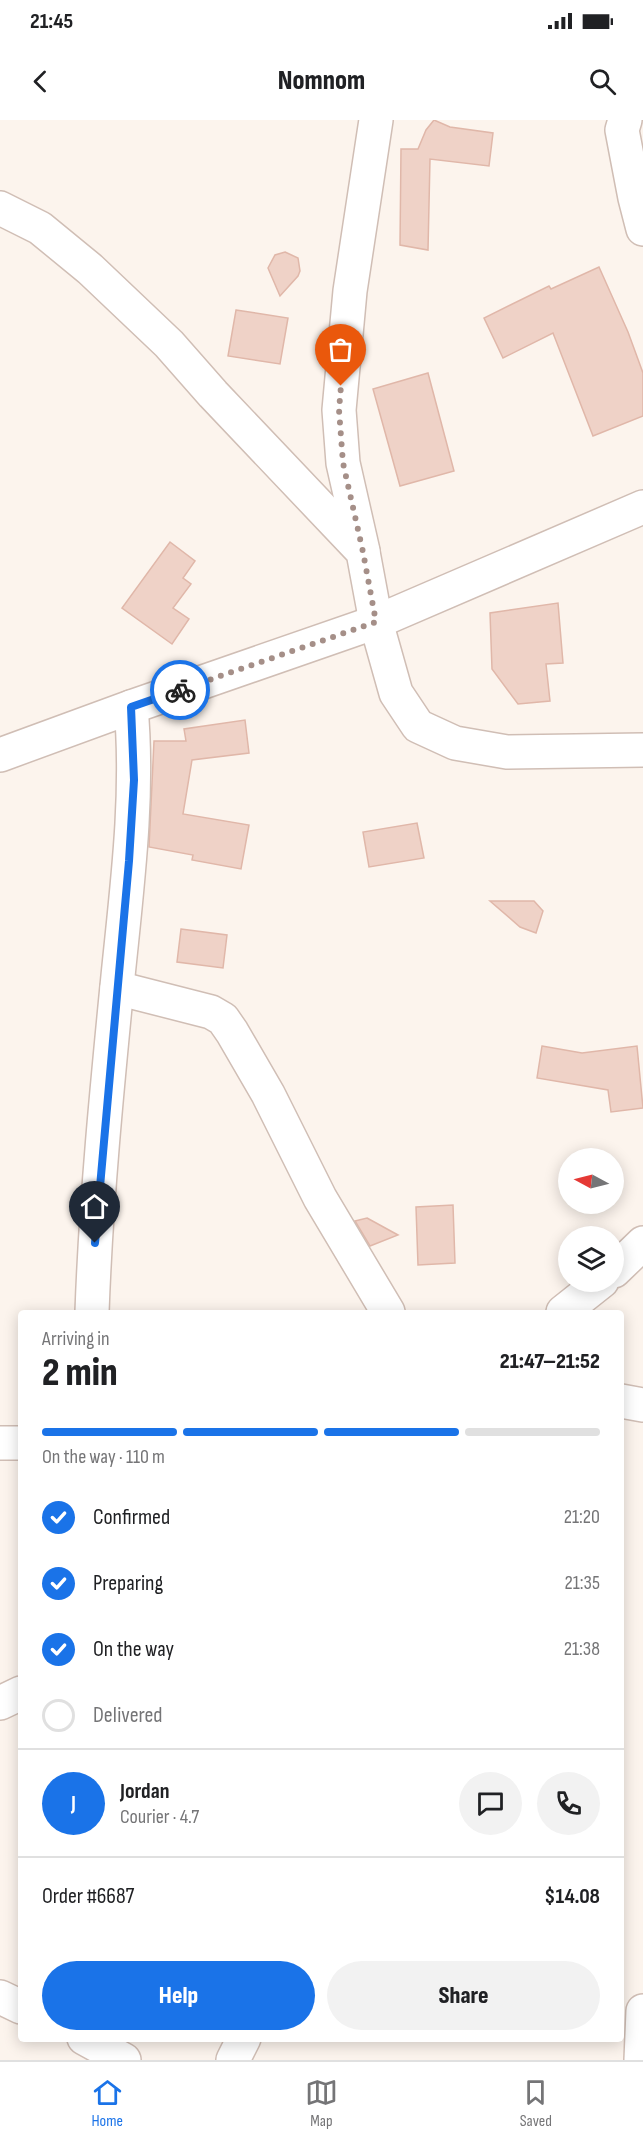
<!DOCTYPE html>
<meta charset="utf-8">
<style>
:root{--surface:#fff;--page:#f2f2f2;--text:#202124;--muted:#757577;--line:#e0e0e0;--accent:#1a73e8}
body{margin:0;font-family:"Sofia Sans Condensed",sans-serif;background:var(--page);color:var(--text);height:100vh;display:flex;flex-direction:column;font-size:22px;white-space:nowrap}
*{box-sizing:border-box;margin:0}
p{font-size:20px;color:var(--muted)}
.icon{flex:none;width:33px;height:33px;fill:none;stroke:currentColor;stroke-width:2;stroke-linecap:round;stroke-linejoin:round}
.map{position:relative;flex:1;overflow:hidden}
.sheet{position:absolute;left:18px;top:1190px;width:606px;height:732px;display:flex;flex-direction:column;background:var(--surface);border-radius:6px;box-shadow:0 3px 15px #0003}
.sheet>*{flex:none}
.needle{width:39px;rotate:277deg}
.fabs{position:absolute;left:558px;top:1028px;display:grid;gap:12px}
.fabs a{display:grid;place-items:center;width:66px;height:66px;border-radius:50%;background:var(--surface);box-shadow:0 3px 15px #0003;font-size:30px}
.pin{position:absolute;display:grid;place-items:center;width:51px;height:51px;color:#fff;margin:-62px -26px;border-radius:50% 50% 50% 0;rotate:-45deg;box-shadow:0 0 6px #0007}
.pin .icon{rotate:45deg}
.courier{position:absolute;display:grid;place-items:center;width:60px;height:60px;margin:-30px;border:4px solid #1a73e8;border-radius:50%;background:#fff;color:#222;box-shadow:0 2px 8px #0007}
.headline em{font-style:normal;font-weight:800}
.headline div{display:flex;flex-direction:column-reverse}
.headline{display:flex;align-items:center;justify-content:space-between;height:102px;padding:0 24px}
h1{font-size:39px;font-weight:800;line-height:45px}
.bar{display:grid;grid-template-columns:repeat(4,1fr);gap:9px 6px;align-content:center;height:72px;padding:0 24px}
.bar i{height:8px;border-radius:4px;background:var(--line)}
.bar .active{background:var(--accent)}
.bar p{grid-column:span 4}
.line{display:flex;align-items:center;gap:15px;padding:0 24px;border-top:2px solid var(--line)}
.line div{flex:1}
.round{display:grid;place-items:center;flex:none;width:63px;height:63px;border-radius:32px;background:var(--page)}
ol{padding:0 24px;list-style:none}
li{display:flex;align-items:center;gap:18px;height:66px}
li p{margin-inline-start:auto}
li .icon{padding:6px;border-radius:50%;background:var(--accent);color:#fff;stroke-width:4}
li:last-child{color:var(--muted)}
li i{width:33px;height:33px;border:3px solid var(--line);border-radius:50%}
.primary-button{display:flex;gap:12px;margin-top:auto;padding:12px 24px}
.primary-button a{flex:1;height:69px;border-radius:36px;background:var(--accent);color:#fff;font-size:24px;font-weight:800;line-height:69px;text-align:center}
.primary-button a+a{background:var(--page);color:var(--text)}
.status{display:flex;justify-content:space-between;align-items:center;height:42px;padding:0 30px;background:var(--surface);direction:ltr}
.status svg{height:16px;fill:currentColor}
header{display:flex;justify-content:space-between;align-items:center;height:78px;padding:0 24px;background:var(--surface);font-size:27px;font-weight:800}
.dock{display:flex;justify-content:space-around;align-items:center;height:84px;border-top:2px solid var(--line);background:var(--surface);font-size:16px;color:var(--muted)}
.dock a{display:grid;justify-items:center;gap:3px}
.dock .active{color:var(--accent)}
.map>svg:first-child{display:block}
.building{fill:#efd2c7;stroke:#e0b7a9;stroke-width:1.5}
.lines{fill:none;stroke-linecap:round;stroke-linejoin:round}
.minor-casing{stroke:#d0beb5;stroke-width:36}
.minor{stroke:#fff;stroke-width:33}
.done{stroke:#a58f88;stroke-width:6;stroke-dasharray:0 10.8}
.route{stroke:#1a73e8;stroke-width:8}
</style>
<div class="status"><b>21:45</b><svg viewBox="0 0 49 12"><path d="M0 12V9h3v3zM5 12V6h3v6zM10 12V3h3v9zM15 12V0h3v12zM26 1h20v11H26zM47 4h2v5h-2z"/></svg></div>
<header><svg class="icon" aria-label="back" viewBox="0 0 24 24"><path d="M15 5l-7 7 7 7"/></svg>Nomnom<svg class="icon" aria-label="search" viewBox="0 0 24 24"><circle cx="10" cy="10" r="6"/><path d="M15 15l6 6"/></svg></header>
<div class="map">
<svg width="643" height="1940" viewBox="0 0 643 1940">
<rect width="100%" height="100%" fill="#fcf4ed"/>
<g class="building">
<polygon points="434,0 450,7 493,13 489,46 430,39 428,130 400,125 401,29 418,29 426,10"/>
<polygon points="285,132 298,138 300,151 298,156 280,176 268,148 275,135"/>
<polygon points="599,147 628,212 643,253 643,296 593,316 553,213 503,238 484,198 549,166 551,169"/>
<polygon points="236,190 288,198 280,244 228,236"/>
<polygon points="428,253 454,351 400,366 373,269"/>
<polygon points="170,422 195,441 183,458 191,464 173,488 189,499 172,524 122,488"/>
<polygon points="558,483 563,543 546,544 550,581 518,584 492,549 490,493"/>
<polygon points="245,600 249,633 192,640 183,694 249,705 241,749 192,740 193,735 149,727 154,621 186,621 184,609"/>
<polygon points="417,703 424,738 369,747 363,712"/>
<polygon points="490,781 534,781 543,791 536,813 520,807"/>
<polygon points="181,809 227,815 223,848 177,842"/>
<polygon points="542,926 582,933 637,926 643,988 611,992 608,970 537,958"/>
<polygon points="453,1085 455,1143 418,1145 416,1087"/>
<polygon points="367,1098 398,1115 370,1126 355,1101"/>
</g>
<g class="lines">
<g class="minor-casing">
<g id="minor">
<polyline points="625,0 622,10 635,78 643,109"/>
<polyline points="0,88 40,108 90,149 169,224 213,274 363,432 376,502 396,573 418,606 455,623 507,632 643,630"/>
<polyline points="363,431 343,343 339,290 350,171 376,0"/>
<polyline points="0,635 131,587 376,502 643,387"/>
<polyline points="117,868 211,892 223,899 232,912 268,974 320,1078 388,1192"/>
<polyline points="614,1151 643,1123"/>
<path d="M92,1192C96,1080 107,968 118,856C127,767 139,676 131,587"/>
<polyline points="563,1192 602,1161"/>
<polyline points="621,1281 643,1285"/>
<polyline points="0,1323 21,1323"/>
<polyline points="0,1583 21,1573"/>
<polyline points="0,1877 21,1887"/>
<polyline points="84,1918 124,1940"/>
<polyline points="233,1940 244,1918"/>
<polyline points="641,1940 643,1891"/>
</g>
</g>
<use href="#minor" class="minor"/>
</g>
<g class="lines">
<polyline class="done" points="180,570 376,502 363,432 343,343 339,290 341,266"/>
<polyline class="route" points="95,1123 129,741 134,660 131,587 180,570"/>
</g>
</svg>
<div class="fabs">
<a><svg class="needle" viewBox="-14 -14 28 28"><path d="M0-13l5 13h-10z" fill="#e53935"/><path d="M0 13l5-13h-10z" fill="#757577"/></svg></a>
<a><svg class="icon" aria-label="layers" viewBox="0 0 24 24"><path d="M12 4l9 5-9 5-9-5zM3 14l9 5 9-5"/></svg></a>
</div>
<div class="pin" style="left:341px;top:266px;background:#ea580c"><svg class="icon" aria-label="bag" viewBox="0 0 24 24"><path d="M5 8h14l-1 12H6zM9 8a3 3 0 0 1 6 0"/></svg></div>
<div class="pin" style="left:95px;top:1123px;background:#1f2937"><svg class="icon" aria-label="home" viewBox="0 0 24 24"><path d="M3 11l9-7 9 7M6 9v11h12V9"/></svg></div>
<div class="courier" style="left:180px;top:570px"><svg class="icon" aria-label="bike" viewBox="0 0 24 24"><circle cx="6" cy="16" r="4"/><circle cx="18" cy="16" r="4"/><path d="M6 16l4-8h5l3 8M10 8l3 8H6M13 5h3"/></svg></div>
<section class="sheet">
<div class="headline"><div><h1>2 min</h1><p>Arriving in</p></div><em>21:47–21:52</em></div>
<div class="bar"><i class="active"></i><i class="active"></i><i class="active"></i><i></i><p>On the way · 110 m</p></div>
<ol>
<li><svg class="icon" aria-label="check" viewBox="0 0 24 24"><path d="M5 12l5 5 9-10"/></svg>Confirmed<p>21:20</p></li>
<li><svg class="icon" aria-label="check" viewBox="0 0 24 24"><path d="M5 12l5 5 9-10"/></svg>Preparing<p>21:35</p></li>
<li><svg class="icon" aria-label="check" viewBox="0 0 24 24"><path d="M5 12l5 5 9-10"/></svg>On the way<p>21:38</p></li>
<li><i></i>Delivered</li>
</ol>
<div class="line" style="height:108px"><b class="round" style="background:var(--accent);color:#fff">J</b><div><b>Jordan</b><p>Courier · 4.7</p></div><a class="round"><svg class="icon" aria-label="chat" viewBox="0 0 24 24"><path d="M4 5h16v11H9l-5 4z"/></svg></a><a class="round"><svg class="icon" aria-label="phone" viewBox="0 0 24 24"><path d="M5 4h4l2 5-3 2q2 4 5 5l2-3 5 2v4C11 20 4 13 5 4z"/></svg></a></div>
<div class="line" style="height:78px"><div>Order #6687</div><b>$14.08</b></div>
<div class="primary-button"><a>Help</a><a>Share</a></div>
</section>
</div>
<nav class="dock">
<a class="active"><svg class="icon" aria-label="home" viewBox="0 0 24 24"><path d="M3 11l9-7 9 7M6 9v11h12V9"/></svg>Home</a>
<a><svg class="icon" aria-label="map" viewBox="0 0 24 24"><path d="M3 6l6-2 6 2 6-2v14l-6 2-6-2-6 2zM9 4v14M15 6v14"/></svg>Map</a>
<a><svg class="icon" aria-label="saved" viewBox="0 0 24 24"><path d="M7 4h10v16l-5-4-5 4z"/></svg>Saved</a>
</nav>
